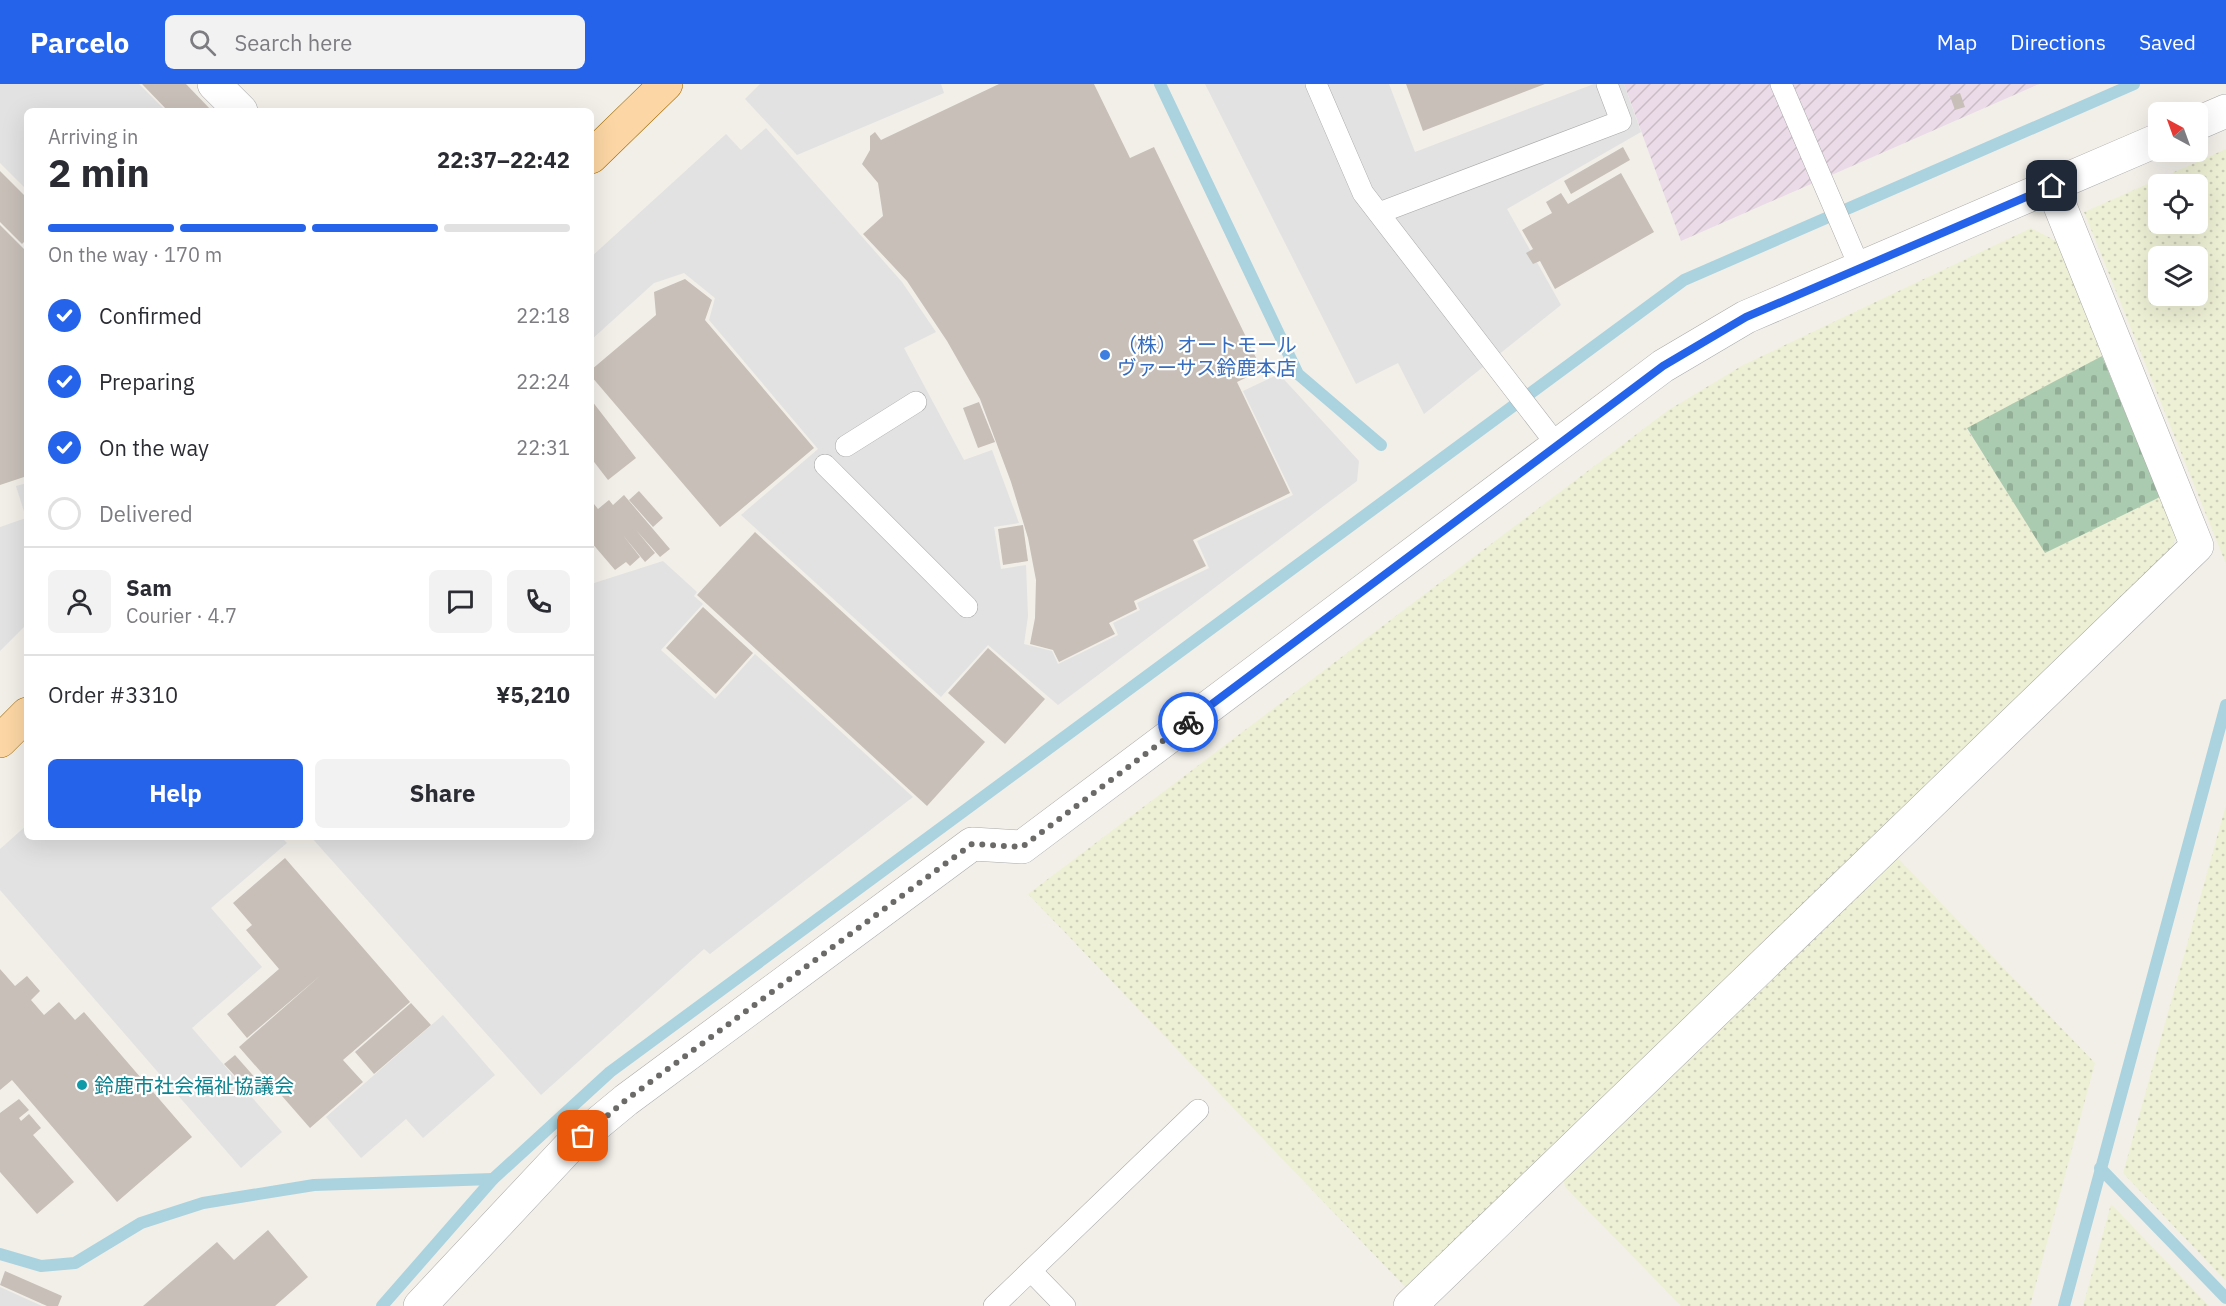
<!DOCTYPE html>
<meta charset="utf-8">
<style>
:root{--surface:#fff;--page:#f2f2f3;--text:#2b2b33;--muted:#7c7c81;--line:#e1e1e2;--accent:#2563eb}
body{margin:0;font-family:"IBM Plex Sans","Noto Sans JP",sans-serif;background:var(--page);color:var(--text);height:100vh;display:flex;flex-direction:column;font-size:22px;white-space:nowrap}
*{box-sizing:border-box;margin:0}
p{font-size:20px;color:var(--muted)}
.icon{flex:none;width:33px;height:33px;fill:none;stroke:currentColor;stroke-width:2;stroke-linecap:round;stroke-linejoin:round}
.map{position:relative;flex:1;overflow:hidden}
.side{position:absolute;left:24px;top:24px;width:570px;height:732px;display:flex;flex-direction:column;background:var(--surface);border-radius:9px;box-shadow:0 6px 24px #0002}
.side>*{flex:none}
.needle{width:39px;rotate:319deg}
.fabs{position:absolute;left:2148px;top:18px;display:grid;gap:12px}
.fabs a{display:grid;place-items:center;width:60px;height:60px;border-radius:9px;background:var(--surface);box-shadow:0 6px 24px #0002;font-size:30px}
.pin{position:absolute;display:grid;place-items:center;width:51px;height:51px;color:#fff;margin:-26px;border-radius:12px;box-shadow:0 3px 9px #0006}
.courier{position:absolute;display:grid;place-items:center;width:60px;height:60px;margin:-30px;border:4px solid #2563eb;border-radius:50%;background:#fff;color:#222;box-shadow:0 2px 8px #0007}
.overview em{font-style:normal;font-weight:700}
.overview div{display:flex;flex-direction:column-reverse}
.overview{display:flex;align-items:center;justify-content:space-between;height:102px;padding:0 24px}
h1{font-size:39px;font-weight:700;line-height:45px}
.bar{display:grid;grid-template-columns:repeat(4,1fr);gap:9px 6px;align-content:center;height:72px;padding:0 24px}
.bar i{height:8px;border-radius:4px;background:var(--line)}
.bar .current{background:var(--accent)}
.bar p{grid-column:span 4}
.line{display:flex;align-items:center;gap:15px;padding:0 24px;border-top:2px solid var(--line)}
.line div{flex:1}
.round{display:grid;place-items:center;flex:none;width:63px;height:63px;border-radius:9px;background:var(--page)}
ol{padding:0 24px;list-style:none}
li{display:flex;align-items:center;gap:18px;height:66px}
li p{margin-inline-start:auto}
li .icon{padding:6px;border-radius:50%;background:var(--accent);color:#fff;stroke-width:4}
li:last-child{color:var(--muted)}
li i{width:33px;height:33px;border:3px solid var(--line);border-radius:50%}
.cta{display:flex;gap:12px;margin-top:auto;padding:12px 24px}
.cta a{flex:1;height:69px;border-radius:9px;background:var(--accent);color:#fff;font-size:24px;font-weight:700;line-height:69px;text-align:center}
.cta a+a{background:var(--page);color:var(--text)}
header{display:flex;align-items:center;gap:36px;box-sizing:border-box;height:84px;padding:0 30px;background:var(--accent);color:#fff}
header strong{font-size:28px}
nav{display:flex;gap:33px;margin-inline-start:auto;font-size:21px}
.search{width:420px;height:54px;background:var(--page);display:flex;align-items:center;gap:15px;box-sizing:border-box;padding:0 21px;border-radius:9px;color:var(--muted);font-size:22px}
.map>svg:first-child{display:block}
.industrial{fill:url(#industrial-furrows)}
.farmland{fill:url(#farmland-dots);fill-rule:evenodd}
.cemetery{fill:url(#cemetery-stones)}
.parking{fill:#e2e2e2}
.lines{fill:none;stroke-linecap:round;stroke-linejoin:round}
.stream{stroke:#aad3df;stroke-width:12}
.building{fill:#c7bfb8}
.service-casing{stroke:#a9a9a9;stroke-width:22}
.minor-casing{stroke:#a9a9a9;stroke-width:34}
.primary-casing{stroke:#a06b00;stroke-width:34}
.service{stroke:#fff;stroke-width:21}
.minor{stroke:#fff;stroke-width:33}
.primary{stroke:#fcd6a4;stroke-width:33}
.done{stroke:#6b6a68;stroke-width:6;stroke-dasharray:0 10.8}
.route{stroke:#2563eb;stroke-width:8}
.shop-dot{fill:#3f7fe0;stroke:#fff;stroke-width:2}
.culture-dot{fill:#0f9aa8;stroke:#fff;stroke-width:2}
.labels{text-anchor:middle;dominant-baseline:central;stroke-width:4.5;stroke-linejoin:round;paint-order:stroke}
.shop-label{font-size:20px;fill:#366cbe;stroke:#fff;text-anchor:start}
.culture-label{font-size:20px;fill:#0d838f;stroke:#fff;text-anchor:start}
</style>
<header>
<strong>Parcelo</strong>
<div class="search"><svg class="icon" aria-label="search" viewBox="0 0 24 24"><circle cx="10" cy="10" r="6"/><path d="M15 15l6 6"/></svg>Search here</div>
<nav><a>Map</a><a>Directions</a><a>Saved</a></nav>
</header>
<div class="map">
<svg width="2226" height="1222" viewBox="0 0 2226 1222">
<defs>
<pattern id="industrial-furrows" width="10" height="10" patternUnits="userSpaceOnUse" patternTransform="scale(1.5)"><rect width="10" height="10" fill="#ebdbe8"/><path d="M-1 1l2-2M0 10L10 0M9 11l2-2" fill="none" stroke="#c9bcc7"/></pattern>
<pattern id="farmland-dots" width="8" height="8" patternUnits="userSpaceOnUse" patternTransform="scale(1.5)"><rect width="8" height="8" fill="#eef0d5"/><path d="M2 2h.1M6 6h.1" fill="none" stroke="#ccceb7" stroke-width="1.8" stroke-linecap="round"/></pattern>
<pattern id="cemetery-stones" width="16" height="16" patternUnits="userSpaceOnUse" patternTransform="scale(1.5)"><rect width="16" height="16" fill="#aacbaf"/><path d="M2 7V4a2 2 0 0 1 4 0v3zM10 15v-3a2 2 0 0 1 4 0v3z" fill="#92ae96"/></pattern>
</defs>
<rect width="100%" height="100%" fill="#f2efe9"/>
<polygon class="industrial" points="1624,0 2039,0 1681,157"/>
<g class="farmland">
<path d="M2226,65V480L2084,128ZM2198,100V140H2158V100ZM2158,172H2198V212H2158Z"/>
<polygon points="2031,144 2058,158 2102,272 1967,345 2045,468 2160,413 2176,453 2168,474 1409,1207 1028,810 1667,327 1743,281"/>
<polygon points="2226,721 2226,1197 2123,1089"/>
<polygon points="1894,770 2095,979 2030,1222 1681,1222 1565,1103 1563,1092"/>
<polygon points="2111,1120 2209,1222 2083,1222"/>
</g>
<polygon class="cemetery" points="2102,272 2160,413 2045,469 1967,344"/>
<g class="parking">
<polygon points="0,0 139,0 166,27 27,27 27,106 0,79"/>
<polygon points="760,0 941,0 944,9 797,71 745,15"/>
<polygon points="1205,0 1389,0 1415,68 1594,0 1624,0 1641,48 1507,125 1561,221 1424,330 1398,279 1356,300"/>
<polygon points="766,44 902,198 936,248 904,264 964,376 992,366 1019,439 994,443 1001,485 1026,481 1028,532 1024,560 1052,567 1058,580 1118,551 1113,539 1140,526 1137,519 1209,484 1197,457 1293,411 1243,307 1279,290 1359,377 1357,397 1058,621 988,561 941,613 741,431 818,365 709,236 715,214 684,189 654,199 591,256 591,173 726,50 741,66"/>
<polygon points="27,399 27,540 0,567 0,443 26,434 16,402"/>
<polygon points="663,477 697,508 694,512 703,520 661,566 715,615 755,570 913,713 710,870 704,865 541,1011 311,753 591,753 591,500"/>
<polygon points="27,741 27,753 281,753 287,759 211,824 262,883 192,944 282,1048 241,1084 0,806 0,765"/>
<polygon points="443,931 495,991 423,1054 406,1035 361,1074 326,1033"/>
<polygon points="0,1203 42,1222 0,1222"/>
</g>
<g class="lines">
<g class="stream">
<polyline points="1160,0 1298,290 1381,361"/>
<polyline points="2100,1084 2226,1214"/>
<polyline points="0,1170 41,1182 75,1179 141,1139 203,1119 314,1101 493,1095"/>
<polyline points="382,1222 493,1095 610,988 1684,196 2134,0"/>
<polyline points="2064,1222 2226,621"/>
</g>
</g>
<g class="building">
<polygon points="142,0 186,0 212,27 168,27"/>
<polygon points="999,0 1094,0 1130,74 1154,63 1262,286 1237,298 1290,409 1193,456 1206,482 1134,517 1137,525 1109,539 1115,550 1059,578 1053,566 1030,560 1035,534 1036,496 1028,454 1011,398 980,315 947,257 907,197 863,150 883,132 878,99 862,80 870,66 870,52 875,48 881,56"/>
<polygon points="1406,0 1545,0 1423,47"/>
<polygon points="1960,9 1965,23 1955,26 1950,12"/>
<polygon points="1623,63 1630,76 1571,110 1564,97"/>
<polygon points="0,87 27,114 27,155 22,160 0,138"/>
<polygon points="1621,89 1654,148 1555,205 1540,177 1533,180 1526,169 1533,165 1522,146 1552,129 1546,118 1561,109 1568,120"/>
<polygon points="0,141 27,168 27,392 0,401"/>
<polygon points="685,195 712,216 705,236 814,364 720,443 591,292 591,286 656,231 654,208"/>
<polygon points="592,317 636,374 608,396 591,374"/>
<polygon points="979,318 995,358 978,364 963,324"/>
<polygon points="639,407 663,434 653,443 629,416"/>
<polygon points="624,411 670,465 660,473 636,446 655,469 645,478 622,450 640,473 630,482 626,478 615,486 591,458 591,423 594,420 598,425 609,416 613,421"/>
<polygon points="1023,441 1028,477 1003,481 998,445"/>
<polygon points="755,448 985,658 927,722 697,511"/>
<polygon points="703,523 753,569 716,610 666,564"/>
<polygon points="988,564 1045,615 1005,660 948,609"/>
<polygon points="285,774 410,918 343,976 363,998 310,1044 239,963 321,891 247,954 227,930 279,885 246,846 252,841 233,819"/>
<polygon points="0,885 15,902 27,892 40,907 31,916 44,931 59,918 75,936 84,928 192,1053 117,1118 12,996 0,1006"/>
<polygon points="411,919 431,941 374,990 355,968"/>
<polygon points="235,971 257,996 247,1005 224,980"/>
<polygon points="19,1015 29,1026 19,1034 21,1037 29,1030 41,1044 33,1051 74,1098 37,1130 0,1088 0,1029"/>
<polygon points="268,1146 308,1193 275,1222 143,1222 217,1158 234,1176"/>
<polygon points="5,1187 62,1212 58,1222 47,1222 0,1201"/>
</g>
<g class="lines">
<g class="service-casing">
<g id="service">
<polyline points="1316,0 1363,109 1557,361"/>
<polyline points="1781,0 1860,184"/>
<polyline points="1379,129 1621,37 1607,0"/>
<polyline points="846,362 916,318"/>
<polyline points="825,381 967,523"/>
<polyline points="1031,1187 1065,1222"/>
<polyline points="994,1222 1198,1026"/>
</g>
</g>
<g class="minor-casing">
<g id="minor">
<polyline points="214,0 241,27"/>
<polyline points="2198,39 2226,27"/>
<polyline points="420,1222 568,1064 626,1016 972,760 1022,763 1663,282 1746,233 2158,56"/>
<polyline points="1410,1222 2197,462 2052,102"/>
</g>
</g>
<g class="primary-casing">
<g id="primary">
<polyline points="591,73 666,0"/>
<polyline points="0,657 27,630"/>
</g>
</g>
<use href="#service" class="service"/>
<use href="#minor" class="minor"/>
<use href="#primary" class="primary"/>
</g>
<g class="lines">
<polyline class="done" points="583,1052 626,1016 972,760 1022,763 1188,638"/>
<polyline class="route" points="1188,638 1663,282 1746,233 2052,102"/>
</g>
<circle class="shop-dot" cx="1105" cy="271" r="6"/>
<circle class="culture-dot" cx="82" cy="1001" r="6"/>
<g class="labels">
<g class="shop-label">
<text x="1117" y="260">（株）オートモール<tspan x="1117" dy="23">ヴァーサス鈴鹿本店</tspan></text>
</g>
<g class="culture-label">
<text x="94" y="1001">鈴鹿市社会福祉協議会</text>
</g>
</g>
</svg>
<div class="fabs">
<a><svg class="needle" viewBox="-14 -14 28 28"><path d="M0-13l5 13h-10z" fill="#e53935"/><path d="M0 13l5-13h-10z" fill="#7c7c81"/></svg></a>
<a><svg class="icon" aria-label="locate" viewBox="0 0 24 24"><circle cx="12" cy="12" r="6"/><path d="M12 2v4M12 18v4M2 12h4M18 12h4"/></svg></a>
<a><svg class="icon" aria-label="layers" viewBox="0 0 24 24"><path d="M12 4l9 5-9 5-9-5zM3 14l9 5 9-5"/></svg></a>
</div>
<div class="pin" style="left:583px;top:1052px;background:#ea580c"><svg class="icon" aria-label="bag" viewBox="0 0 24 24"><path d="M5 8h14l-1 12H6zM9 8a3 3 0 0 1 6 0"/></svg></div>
<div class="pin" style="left:2052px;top:102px;background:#1f2937"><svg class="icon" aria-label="home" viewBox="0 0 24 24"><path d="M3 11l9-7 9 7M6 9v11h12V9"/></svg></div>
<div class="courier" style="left:1188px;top:638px"><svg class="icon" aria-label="bike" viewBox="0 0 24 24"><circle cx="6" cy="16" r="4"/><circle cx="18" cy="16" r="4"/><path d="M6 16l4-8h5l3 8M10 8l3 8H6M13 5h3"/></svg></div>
<section class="side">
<div class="overview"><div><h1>2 min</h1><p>Arriving in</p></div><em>22:37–22:42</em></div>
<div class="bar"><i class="current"></i><i class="current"></i><i class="current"></i><i></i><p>On the way · 170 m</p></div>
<ol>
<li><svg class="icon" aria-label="check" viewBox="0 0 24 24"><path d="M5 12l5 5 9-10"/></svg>Confirmed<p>22:18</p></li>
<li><svg class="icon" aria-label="check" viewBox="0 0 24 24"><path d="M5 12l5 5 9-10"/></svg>Preparing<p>22:24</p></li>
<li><svg class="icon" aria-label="check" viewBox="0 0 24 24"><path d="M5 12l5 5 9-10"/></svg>On the way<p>22:31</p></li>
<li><i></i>Delivered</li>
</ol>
<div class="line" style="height:108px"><a class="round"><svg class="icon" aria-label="person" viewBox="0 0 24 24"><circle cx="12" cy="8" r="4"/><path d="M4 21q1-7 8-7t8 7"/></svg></a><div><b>Sam</b><p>Courier · 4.7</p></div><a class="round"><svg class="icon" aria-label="chat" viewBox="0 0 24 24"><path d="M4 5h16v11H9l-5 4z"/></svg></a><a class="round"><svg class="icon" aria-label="phone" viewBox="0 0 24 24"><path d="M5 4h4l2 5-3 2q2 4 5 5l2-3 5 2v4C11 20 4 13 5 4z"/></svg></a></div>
<div class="line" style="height:78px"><div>Order #3310</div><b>¥5,210</b></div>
<div class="cta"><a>Help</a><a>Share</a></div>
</section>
</div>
